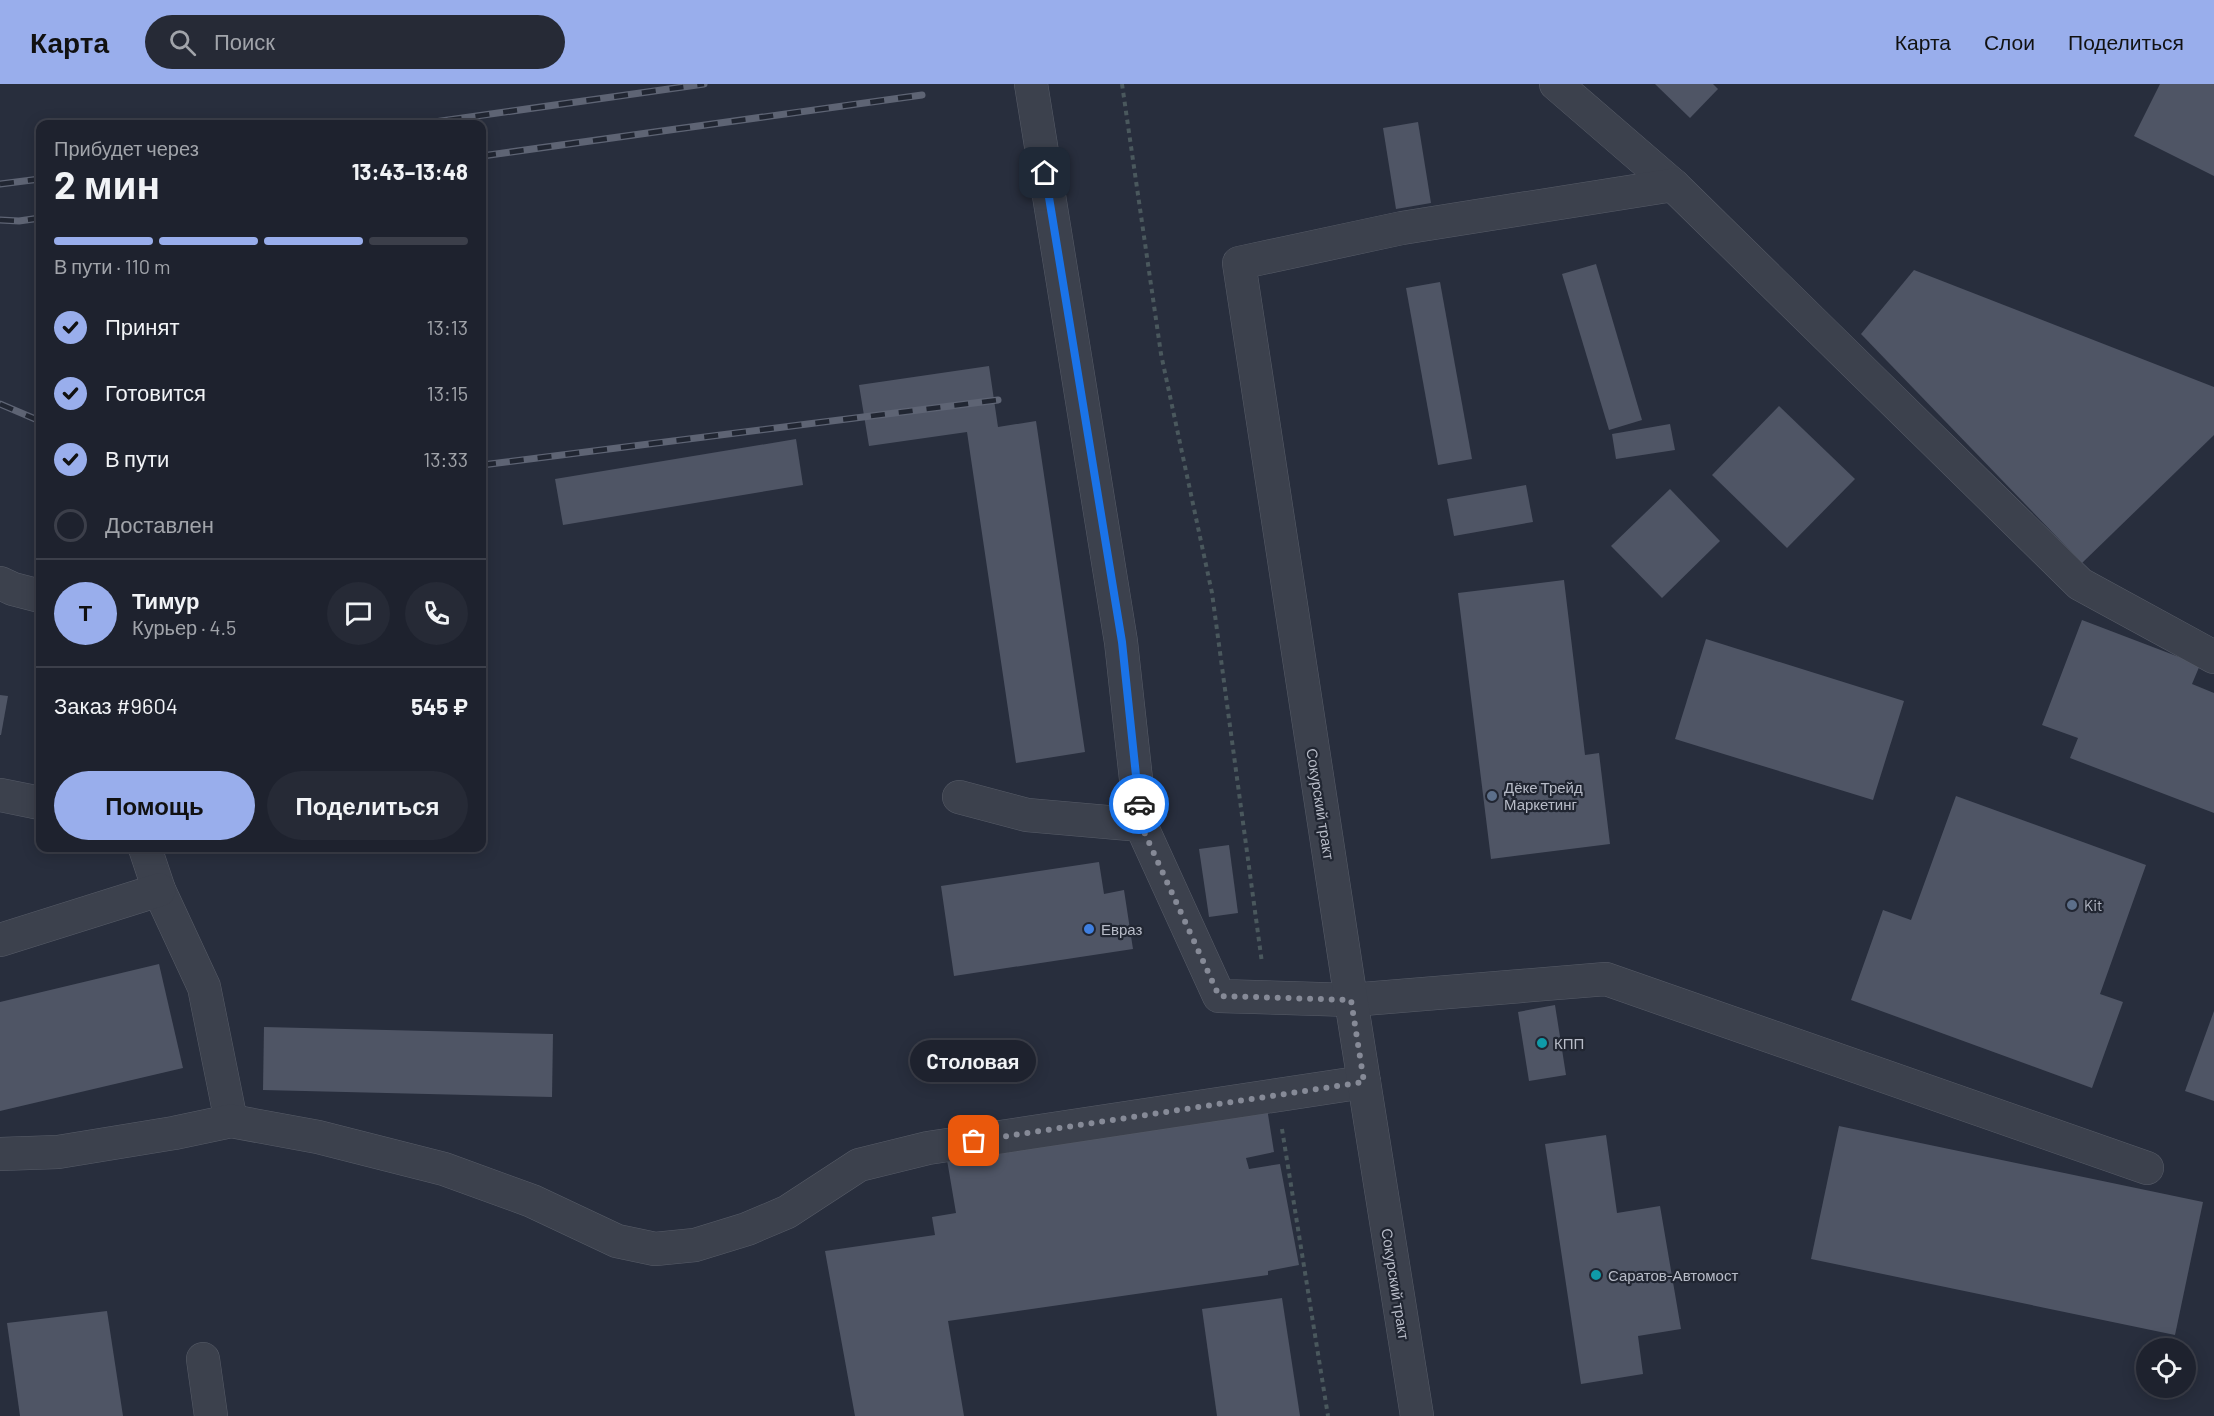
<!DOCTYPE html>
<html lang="ru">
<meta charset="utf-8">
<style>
:root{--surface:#1e222e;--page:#262a36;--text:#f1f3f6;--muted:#a1a4aa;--line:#3c3f4a;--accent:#99aeec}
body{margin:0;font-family:Barlow,sans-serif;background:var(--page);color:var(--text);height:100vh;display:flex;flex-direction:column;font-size:22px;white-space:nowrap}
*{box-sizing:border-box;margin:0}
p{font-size:20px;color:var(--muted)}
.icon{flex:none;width:33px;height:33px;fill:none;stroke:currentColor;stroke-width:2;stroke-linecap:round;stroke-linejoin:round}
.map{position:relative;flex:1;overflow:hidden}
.side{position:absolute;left:36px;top:36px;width:450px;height:732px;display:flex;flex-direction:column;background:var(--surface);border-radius:12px;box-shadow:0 3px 15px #0003,0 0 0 2px var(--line)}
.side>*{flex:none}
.fabs{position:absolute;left:2136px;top:1254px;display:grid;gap:12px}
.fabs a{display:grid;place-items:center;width:60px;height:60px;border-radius:50%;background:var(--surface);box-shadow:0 3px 15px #0003,0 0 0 2px var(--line);font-size:30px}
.pin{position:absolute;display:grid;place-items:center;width:51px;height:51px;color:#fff;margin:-26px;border-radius:12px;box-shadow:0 3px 9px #0006}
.courier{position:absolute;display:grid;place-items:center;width:60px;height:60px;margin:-30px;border:4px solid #1a73e8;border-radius:50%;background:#fff;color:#222;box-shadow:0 2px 8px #0007}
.bubble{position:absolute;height:42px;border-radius:21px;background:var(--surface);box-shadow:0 3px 15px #0003,0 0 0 2px var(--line);font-size:20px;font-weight:700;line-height:42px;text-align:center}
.summary em{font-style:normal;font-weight:700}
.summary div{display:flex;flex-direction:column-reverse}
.summary{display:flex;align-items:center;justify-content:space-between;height:102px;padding:0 18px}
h1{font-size:39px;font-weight:700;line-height:45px}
.bar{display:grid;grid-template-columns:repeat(4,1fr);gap:9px 6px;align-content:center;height:72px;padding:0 18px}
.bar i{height:8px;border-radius:4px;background:var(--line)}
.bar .current{background:var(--accent)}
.bar p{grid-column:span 4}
.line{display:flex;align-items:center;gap:15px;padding:0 18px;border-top:2px solid var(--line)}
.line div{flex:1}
.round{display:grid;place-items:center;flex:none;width:63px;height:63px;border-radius:32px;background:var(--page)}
ol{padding:0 18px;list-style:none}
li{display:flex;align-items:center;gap:18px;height:66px}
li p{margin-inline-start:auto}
li .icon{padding:6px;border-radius:50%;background:var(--accent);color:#111;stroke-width:4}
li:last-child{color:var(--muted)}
li i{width:33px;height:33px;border:3px solid var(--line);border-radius:50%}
.action{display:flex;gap:12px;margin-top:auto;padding:12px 18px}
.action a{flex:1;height:69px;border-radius:36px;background:var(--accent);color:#111;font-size:24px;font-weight:700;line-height:69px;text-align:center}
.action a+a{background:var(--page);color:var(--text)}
header{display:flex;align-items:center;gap:36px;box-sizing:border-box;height:84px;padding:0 30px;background:var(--accent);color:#111}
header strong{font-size:28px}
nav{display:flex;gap:33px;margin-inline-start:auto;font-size:21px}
.search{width:420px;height:54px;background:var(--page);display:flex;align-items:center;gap:15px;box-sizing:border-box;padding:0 21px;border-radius:33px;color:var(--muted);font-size:22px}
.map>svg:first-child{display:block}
.building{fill:#4f5565}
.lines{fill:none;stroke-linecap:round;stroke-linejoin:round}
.minor-casing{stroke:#575c68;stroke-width:34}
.path{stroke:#4a585d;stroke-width:4;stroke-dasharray:4.5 4.5;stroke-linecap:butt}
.minor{stroke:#3c414d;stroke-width:33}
.rail-casing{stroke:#5e6474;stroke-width:7}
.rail{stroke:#212632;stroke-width:4.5;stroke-dasharray:14;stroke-linecap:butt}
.done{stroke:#868a97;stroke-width:6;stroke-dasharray:0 10.8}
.route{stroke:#1a73e8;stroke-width:8}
.service-dot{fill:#5c6f8a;stroke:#212632;stroke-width:2}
.shop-dot{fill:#3f7fe0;stroke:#212632;stroke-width:2}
.culture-dot{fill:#0f9aa8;stroke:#212632;stroke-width:2}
.labels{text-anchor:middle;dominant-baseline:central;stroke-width:4.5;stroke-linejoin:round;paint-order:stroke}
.poi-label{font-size:15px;fill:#b8bcc8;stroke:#212632;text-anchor:start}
.street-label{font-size:15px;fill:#b8bcc8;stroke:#212632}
</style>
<header>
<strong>Карта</strong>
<div class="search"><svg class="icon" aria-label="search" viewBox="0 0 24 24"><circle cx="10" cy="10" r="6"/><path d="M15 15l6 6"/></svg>Поиск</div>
<nav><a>Карта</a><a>Слои</a><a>Поделиться</a></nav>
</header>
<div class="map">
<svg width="2214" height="1332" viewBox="0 0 2214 1332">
<rect width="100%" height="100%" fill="#282e3d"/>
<g class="building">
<polygon points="1655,0 1713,0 1718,5 1690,34"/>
<polygon points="2160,0 2214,0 2214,92 2134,52"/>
<polygon points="1418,38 1431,119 1396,125 1383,44"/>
<polygon points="1596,180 1642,336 1609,346 1562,190"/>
<polygon points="1914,186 2214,303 2214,351 2082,479 1861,250"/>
<polygon points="1440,198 1472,375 1438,381 1406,204"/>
<polygon points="989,282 998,343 1036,337 1085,668 1016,679 967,348 869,362 859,301"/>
<polygon points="1779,322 1855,395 1787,464 1712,391"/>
<polygon points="1670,340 1675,366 1616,375 1612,350"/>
<polygon points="796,355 803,401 563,441 555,395"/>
<polygon points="1526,401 1533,438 1454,452 1447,415"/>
<polygon points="1670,405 1720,457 1662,514 1611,462"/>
<polygon points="1564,496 1585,671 1599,669 1610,760 1491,775 1458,509"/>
<polygon points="2082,536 2200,581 2192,600 2214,609 2214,729 2070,674 2078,654 2042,641"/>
<polygon points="1706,555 1904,617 1873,716 1675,655"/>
<polygon points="0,611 8,612 1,651 0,651"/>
<polygon points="1956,712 2146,781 2100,910 2123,918 2092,1004 1851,916 1883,826 1911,836"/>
<polygon points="1229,761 1238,829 1209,833 1199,765"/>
<polygon points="1099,778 1104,810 1124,806 1133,865 954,892 941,802"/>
<polygon points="159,880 183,984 0,1027 0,918"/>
<polygon points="1555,921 1566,991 1529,997 1518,928"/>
<polygon points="2214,927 2214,1017 2185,1007"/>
<polygon points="264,943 553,950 552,1013 263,1006"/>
<polygon points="1267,1024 1274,1068 1246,1074 1249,1085 1280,1080 1299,1181 1268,1187 1268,1191 948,1237 964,1332 855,1332 825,1167 935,1151 932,1133 956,1129 946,1070"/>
<polygon points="1839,1042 2203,1118 2175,1251 1811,1175"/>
<polygon points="1606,1051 1617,1129 1660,1122 1681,1245 1638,1252 1643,1290 1581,1300 1545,1060"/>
<polygon points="1282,1214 1300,1332 1217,1332 1202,1225"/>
<polygon points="107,1227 123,1332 20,1332 7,1239"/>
</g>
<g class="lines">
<g class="minor-casing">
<g id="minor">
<polyline points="1031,0 1121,558 1141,741 1219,912 1351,916 1606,895 2147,1084"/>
<polyline points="1556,0 1673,101"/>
<polyline points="0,499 13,505 40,512"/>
<polyline points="0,711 40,719"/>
<polyline points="959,713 1027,731 1141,741"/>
<polyline points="145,764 159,806 204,903 231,1037"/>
<polyline points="0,856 159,806"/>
<polyline points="0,1070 58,1068 174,1049 231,1037 318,1053 444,1085 532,1117 617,1157 655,1165 695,1161 747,1145 787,1128 859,1081 928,1064 1364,998"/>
<polyline points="203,1275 211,1332"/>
<polyline points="1417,1332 1351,916 1239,179 1402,144 1673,101 2080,500 2214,573"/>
</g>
</g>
<g class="path">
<polyline points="1122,0 1161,270 1212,509 1262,879"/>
<polyline points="1282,1045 1328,1332"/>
</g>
<use href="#minor" class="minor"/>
<g class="rail-casing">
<g id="rail">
<polyline points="420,40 704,0"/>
<polyline points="482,72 922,11"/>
<polyline points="0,100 40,95"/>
<polyline points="0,136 19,137 40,134"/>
<polyline points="0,320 40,337"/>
<polyline points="482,381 998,316"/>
</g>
</g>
<use href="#rail" class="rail"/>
</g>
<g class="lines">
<polyline class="done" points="974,1057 1364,998 1351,916 1219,912 1141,741 1139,720"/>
<polyline class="route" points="1045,89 1122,558 1139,720"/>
</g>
<g class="service-dot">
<circle cx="1492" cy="712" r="6"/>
<circle cx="2072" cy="821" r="6"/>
</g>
<circle class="shop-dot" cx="1089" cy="845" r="6"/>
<g class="culture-dot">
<circle cx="1542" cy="959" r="6"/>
<circle cx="1596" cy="1191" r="6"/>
</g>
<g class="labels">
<g class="poi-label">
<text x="1504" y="703">Дёке Трейд<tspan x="1504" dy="17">Маркетинг</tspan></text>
<text x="2084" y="821">Kit</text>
<text x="1101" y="845">Евраз</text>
<text x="1554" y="959">КПП</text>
<text x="1608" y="1191">Саратов-Автомост</text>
</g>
<g class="street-label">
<text transform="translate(1321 720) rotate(81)">Сокурский тракт</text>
<text transform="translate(1396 1200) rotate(81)">Сокурский тракт</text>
</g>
</g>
</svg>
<div class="fabs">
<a><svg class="icon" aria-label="locate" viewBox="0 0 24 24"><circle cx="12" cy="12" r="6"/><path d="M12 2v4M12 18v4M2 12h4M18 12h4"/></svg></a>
</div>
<div class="pin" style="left:974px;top:1057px;background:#ea580c"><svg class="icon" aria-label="bag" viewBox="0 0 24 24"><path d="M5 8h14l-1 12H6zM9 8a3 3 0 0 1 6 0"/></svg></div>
<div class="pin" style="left:1045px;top:89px;background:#1f2937"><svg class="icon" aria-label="home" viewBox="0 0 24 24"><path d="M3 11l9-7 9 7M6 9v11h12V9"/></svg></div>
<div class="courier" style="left:1139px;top:720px"><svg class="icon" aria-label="car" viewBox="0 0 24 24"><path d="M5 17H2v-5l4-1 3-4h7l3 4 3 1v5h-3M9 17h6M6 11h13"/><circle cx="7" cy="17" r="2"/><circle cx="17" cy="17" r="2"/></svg></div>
<div class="bubble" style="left:910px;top:956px;width:126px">Cтоловая</div>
<section class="side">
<div class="summary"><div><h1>2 мин</h1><p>Прибудет через</p></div><em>13:43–13:48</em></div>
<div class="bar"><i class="current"></i><i class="current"></i><i class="current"></i><i></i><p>В пути · 110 m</p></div>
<ol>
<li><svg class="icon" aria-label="check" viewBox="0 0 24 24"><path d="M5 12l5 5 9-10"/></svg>Принят<p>13:13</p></li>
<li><svg class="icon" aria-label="check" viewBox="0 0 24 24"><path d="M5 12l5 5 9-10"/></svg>Готовится<p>13:15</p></li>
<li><svg class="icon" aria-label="check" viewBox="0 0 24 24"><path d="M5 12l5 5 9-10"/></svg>В пути<p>13:33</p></li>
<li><i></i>Доставлен</li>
</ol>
<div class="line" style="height:108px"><b class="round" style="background:var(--accent);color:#111">Т</b><div><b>Тимур</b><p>Курьер · 4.5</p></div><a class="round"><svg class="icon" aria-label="chat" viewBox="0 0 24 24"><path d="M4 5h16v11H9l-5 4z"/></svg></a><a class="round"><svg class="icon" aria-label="phone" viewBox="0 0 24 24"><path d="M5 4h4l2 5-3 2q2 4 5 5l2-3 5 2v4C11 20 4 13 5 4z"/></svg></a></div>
<div class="line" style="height:78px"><div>Заказ #9604</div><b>545 ₽</b></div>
<div class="action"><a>Помощь</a><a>Поделиться</a></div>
</section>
</div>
